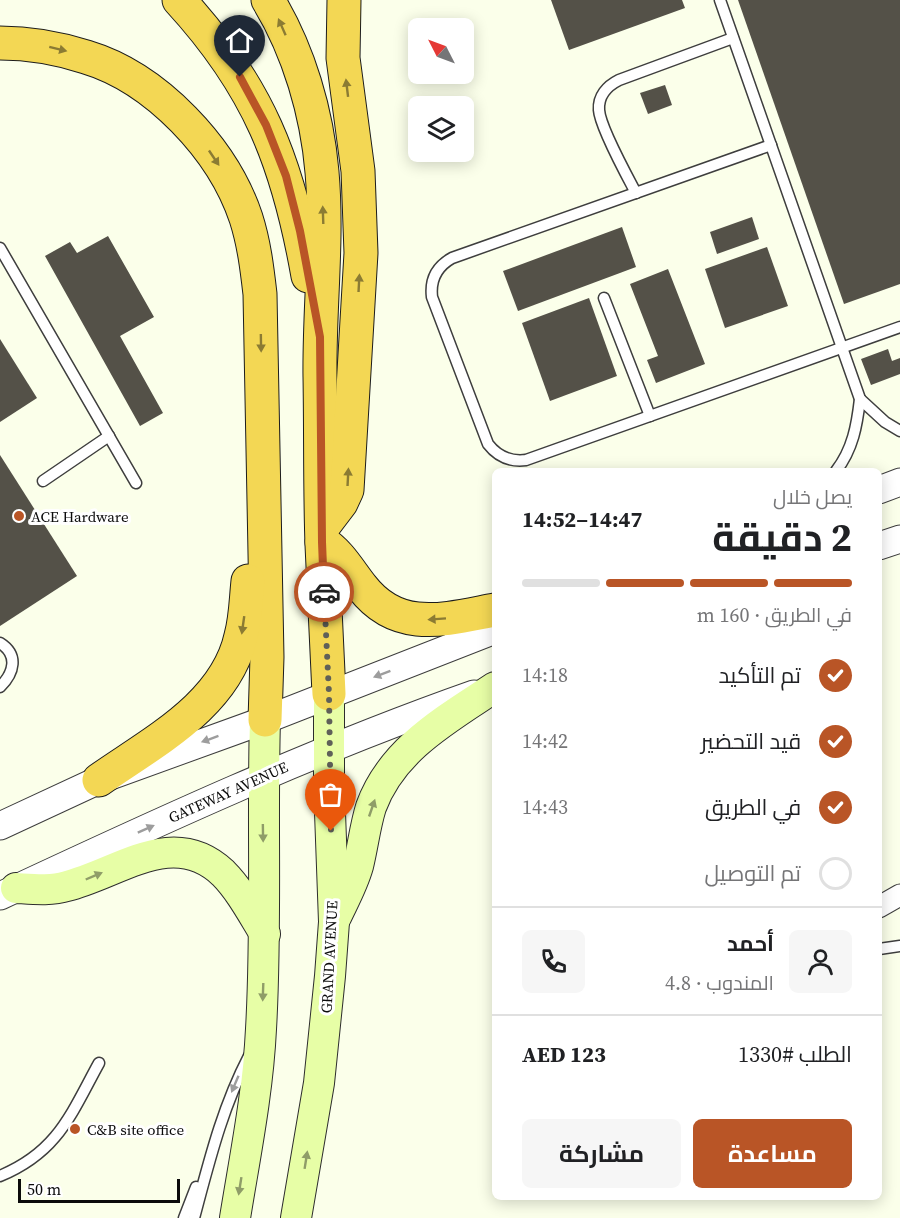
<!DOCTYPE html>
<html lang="ar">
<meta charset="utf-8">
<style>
:root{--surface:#fff;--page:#f6f6f6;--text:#202124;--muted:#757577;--line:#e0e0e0;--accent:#b95526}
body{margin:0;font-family:"Source Serif 4",Cairo,serif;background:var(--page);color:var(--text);direction:rtl;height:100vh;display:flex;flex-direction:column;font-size:22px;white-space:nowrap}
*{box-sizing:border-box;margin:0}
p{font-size:20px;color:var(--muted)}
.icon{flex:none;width:33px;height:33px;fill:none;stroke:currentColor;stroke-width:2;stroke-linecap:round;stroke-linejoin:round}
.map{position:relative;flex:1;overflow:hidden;direction:ltr}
.drawer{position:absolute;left:492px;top:468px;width:390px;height:732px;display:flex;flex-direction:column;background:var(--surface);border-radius:9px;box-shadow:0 3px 15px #0003;direction:rtl}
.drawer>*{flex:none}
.needle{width:39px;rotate:312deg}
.fabs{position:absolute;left:408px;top:18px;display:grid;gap:12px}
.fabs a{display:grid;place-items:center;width:66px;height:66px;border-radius:9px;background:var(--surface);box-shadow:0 3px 15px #0003;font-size:30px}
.scale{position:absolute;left:18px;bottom:15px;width:162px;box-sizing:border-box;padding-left:6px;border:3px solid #0b0b0b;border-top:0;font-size:16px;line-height:21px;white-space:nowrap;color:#0b0b0b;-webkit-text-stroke:4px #fff;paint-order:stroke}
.pin{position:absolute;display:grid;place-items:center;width:51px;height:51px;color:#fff;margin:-62px -26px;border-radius:50% 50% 50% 0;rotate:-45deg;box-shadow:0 0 6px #0007}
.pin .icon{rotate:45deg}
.courier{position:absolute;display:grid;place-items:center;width:60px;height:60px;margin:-30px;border:4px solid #b95526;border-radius:50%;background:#fff;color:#222;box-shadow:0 2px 8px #0007}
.summary em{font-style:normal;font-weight:700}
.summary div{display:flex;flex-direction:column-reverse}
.summary{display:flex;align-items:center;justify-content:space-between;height:102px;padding:0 30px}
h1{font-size:39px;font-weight:700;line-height:45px}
.bar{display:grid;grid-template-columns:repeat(4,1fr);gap:9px 6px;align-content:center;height:72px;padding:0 30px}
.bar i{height:8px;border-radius:4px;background:var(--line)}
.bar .selected{background:var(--accent)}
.bar p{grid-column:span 4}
.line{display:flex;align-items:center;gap:15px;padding:0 30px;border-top:2px solid var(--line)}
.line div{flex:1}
.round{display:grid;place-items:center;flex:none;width:63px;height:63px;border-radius:9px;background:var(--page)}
ol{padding:0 30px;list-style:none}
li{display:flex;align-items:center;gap:18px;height:66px}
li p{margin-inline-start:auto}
li .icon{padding:6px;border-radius:50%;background:var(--accent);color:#fff;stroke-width:4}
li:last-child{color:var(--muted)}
li i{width:33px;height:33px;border:3px solid var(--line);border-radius:50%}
.button{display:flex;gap:12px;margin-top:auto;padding:12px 30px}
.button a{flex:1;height:69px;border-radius:9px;background:var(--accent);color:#fff;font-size:24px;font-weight:700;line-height:69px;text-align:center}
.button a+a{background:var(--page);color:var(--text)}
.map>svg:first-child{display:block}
.building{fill:#545148}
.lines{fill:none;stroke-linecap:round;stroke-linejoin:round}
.service-casing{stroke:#3e3e3e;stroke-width:13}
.minor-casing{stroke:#3e3e3e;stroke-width:23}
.tertiary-casing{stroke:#3e3e3e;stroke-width:29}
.secondary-casing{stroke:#2d2d2d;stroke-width:32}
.motorway-casing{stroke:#1c1c1c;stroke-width:35}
.service{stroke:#fff;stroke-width:10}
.minor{stroke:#fff;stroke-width:21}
.tertiary{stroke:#fff;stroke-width:27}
.secondary{stroke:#e7fea6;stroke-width:30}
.motorway{stroke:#f3d754;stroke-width:33}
.oneway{fill:#8b7b33}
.oneway2{fill:#9d9d9d}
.oneway3{fill:#8f9d68}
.done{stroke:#5f6059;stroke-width:6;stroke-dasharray:0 10.8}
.route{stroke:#b95526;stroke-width:8}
.poi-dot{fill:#b95526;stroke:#fff;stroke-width:2}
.labels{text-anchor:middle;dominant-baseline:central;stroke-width:6;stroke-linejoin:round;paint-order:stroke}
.poi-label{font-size:15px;fill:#0b0b0b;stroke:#fff;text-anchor:start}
.street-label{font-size:15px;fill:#0b0b0b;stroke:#fff}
</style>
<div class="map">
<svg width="900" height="1218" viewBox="0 0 900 1218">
<rect width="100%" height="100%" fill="#fbffea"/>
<g class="building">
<polygon points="551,0 682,0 685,8 569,50"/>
<polygon points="738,0 900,0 900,284 844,304"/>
<polygon points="665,85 672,105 648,114 640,93"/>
<polygon points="752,217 759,239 717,254 710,232"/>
<polygon points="622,227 636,267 518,311 503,271"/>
<polygon points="108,236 154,317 120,336 163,413 140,426 45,256 70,242 77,253"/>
<polygon points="767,247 788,306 725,328 705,269"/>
<polygon points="668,269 705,364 656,383 647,360 658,356 630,284"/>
<polygon points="589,298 617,376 550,401 522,323"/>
<polygon points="0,339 37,398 0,422"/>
<polygon points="888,349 892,361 900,358 900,374 871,385 861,359"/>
<polygon points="0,455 77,576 0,626"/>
</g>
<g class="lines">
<g class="service-casing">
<g id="service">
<path d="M720,0L860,399C857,425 853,449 836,471"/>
<path d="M771,145L452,258C436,267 430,280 432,297L488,444C498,457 510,462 526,460L900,327"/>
<path d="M636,193C627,176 600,127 599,110C598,96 607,86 619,80L733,38"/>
<polyline points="0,248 136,483"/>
<polyline points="604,298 650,416"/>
<polyline points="860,399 885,422 900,431"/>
<polyline points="43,481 109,436"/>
<path d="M0,643C19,655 14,673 0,687"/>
<polyline points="879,949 900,946"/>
<path d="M0,1176C58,1152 71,1114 99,1063"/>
<polyline points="184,1218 196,1187"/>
<path d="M194,1218C209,1162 222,1108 249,1056"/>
</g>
</g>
<g class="minor-casing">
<polyline id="minor" points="879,907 900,895"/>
</g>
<g class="tertiary-casing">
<g id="tertiary">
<polyline points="879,490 900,482"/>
<polyline points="879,546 900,539"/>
<polyline points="0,826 99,780 265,720 495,630"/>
<path d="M0,896C156,823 312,751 474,694"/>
</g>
</g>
<g class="secondary-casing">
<g id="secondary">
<path d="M16,888C33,889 51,891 67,886C119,873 173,826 223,873C240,890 252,913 265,934"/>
<path d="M336,917C344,900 353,884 358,866C363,846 365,826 371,807C392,749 447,719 495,687"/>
<path d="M235,1218C245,1156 258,1092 261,1029C267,926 262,823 265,720"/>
<polyline points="296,1218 319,1083 330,976 334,922 329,785 329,694"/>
</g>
</g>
<g class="motorway-casing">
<g id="motorway">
<path d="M179,0C258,86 288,162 308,276"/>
<path d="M268,0C299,51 317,113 322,172C328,240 319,309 320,377C321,432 320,489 322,545C324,595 327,644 329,694"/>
<path d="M0,43C29,43 58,48 86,57C156,78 223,149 246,218C254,243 257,268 260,294L267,657L265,720"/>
<polyline points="322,528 341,503 347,490 361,253 358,171 343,58 344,0"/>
<path d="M322,542C339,552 350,572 362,587C398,634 446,619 495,610"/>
<path d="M99,780C153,742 226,705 241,636C246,618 246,599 248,581"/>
</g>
</g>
<use href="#service" class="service"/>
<use href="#minor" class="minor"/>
<use href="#tertiary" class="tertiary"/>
<use href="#secondary" class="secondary"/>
<use href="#motorway" class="motorway"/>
</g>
<defs><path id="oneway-solid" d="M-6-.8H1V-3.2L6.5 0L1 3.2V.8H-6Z" transform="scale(1.5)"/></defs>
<g class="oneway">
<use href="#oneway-solid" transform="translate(282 27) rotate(-114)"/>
<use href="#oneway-solid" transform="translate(58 49) rotate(14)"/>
<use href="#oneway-solid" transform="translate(347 88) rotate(-97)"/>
<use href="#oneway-solid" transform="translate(214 158) rotate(56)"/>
<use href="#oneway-solid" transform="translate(323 215) rotate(-92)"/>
<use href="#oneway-solid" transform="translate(359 283) rotate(-87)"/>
<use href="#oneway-solid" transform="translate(261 343) rotate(89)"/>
<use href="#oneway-solid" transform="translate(348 477) rotate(-87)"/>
<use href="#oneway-solid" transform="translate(437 619) rotate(176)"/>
<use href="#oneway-solid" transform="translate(243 625) rotate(98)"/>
</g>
<g class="oneway2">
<use href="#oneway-solid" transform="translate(382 674) rotate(159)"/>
<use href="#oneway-solid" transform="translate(210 739) rotate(160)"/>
<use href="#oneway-solid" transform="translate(146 829) rotate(-24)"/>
<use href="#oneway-solid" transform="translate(235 1084) rotate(113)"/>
</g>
<g class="oneway3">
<use href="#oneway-solid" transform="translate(372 808) rotate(-71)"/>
<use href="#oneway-solid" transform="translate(263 833) rotate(89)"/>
<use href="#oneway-solid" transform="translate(94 876) rotate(-23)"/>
<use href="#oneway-solid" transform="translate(263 992) rotate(92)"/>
<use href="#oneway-solid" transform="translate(306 1160) rotate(-81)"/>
<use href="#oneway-solid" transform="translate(240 1186) rotate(99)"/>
</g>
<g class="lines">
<polyline class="done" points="324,592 329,694 331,831"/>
<polyline class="route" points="240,77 266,125 286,176 300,231 320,337 322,542 324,592"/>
</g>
<g class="poi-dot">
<circle cx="19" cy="516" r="6"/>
<circle cx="75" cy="1129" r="6"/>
</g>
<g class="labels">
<g class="poi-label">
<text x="31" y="516">ACE Hardware</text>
<text x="87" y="1129">C&amp;B site office</text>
</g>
<g class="street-label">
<text transform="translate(228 792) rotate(-24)">GATEWAY AVENUE</text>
<text transform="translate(329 957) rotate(-87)">GRAND AVENUE</text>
</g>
</g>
</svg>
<div class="fabs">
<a><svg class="needle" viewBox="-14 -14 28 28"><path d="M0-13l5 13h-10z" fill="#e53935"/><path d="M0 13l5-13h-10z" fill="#757577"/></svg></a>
<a><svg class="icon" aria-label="layers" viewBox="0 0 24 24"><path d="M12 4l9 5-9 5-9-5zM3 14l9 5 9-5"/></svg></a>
</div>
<div class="scale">50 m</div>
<div class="pin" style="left:331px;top:831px;background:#ea580c"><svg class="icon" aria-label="bag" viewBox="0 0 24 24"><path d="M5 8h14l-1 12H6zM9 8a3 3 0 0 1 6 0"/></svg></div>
<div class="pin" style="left:240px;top:77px;background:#1f2937"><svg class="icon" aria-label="home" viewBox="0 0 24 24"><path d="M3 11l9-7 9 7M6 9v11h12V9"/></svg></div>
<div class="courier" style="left:324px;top:592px"><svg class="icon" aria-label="car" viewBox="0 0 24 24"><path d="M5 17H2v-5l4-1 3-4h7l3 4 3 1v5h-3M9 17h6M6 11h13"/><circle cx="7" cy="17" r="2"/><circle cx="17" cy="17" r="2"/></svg></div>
<section class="drawer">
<div class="summary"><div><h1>2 دقيقة</h1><p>يصل خلال</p></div><em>14:47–14:52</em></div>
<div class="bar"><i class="selected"></i><i class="selected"></i><i class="selected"></i><i></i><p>في الطريق · 160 m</p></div>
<ol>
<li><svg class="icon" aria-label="check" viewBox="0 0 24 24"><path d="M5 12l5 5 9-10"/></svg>تم التأكيد<p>14:18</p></li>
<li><svg class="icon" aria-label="check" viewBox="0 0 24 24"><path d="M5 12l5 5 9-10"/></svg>قيد التحضير<p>14:42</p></li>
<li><svg class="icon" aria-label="check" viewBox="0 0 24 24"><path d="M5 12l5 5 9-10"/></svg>في الطريق<p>14:43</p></li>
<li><i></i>تم التوصيل</li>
</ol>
<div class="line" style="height:108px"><a class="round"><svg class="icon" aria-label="person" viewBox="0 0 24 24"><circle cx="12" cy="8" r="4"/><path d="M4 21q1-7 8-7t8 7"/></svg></a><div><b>أحمد</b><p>المندوب · 4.8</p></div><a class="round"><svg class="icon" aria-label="phone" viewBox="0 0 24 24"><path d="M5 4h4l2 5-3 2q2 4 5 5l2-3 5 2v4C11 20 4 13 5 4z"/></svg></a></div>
<div class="line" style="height:78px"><div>الطلب #1330</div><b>AED 123</b></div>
<div class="button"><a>مساعدة</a><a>مشاركة</a></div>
</section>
</div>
